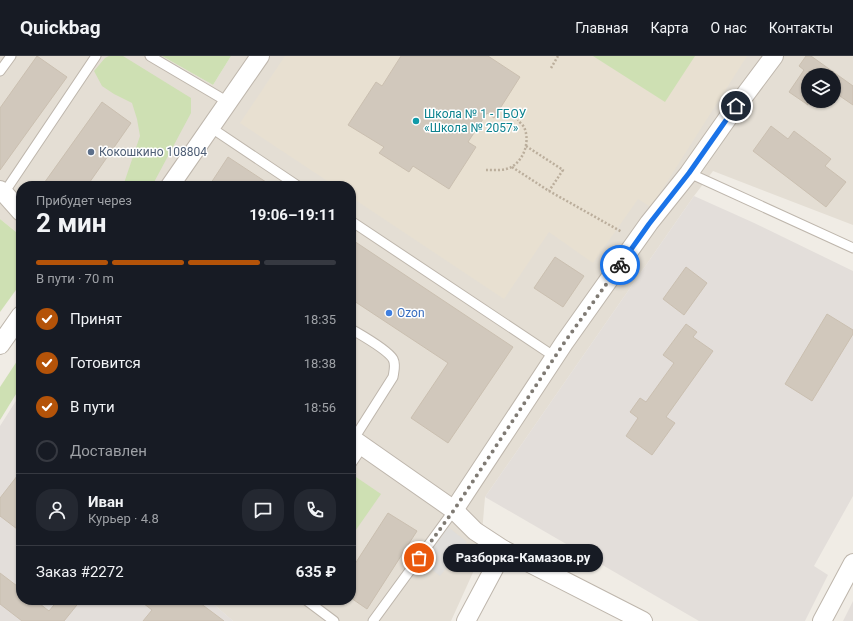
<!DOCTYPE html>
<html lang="ru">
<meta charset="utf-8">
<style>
:root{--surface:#171b24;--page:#242831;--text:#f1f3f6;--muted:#9ea1a6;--line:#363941;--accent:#b45309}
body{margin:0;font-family:Roboto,sans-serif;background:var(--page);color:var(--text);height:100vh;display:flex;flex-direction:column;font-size:15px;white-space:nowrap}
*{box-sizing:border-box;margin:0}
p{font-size:13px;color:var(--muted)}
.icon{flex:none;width:22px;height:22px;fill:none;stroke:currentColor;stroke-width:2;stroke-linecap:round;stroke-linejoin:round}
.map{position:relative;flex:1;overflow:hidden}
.side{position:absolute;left:16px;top:125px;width:340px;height:424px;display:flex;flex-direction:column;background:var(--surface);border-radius:16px;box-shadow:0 1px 3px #0004}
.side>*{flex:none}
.buttons{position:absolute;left:801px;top:12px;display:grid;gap:8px}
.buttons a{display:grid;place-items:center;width:40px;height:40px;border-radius:50%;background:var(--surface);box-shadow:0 1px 3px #0004;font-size:20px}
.pin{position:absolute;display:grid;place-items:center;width:34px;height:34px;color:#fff;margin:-17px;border:2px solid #fff;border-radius:50%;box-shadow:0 1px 4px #0007}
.courier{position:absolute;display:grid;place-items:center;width:40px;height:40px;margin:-20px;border:3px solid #1a73e8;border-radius:50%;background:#fff;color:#222;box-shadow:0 1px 5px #0007}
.bubble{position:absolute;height:28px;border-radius:14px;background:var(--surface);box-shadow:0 1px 3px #0004;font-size:13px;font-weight:700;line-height:28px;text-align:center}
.summary em{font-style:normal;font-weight:700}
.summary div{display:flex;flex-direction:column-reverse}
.summary{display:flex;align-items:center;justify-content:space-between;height:68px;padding:0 20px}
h1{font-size:26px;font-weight:700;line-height:30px}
.bar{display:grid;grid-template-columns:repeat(4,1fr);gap:6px 4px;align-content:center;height:48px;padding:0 20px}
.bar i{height:5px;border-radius:3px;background:var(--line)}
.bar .on{background:var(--accent)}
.bar p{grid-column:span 4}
.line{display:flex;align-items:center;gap:10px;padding:0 20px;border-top:1px solid var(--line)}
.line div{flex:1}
.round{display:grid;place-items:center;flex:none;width:42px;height:42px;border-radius:16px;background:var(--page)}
ol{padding:0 20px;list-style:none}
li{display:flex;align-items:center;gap:12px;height:44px}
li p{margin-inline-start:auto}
li .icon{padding:4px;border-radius:50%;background:var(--accent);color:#fff;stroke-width:4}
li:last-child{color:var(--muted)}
li i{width:22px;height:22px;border:2px solid var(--line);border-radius:50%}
header{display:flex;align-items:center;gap:24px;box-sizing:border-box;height:56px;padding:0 20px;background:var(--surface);border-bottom:1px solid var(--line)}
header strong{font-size:19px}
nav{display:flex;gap:22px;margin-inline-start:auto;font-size:14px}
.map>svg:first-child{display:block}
.residential{fill:#e4ded4;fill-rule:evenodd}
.industrial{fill:#e3deda}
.education{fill:#e8e0d1}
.green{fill:#cee0b3}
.parking{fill:#dfddda}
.building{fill:#d1c8bc;stroke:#cabfb0}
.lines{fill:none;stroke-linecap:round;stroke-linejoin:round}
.lane-casing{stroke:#beb6ac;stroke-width:11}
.street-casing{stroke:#beb6ac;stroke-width:20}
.path{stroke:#bbae9c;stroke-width:2.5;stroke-dasharray:2 2;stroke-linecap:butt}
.lane{stroke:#fff;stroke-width:9}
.street{stroke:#fff;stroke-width:18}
.done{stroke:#7f7a73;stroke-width:4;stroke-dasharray:0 7.2}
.route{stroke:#1a73e8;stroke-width:5}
.culture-dot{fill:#0f9aa8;stroke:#fff;stroke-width:1.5}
.service-dot{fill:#5c6f8a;stroke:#fff;stroke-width:1.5}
.shop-dot{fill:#3f7fe0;stroke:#fff;stroke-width:1.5}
.labels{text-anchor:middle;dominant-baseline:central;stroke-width:3;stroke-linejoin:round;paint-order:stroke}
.culture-label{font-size:12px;fill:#0d838f;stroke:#fff;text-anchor:start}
.service-label{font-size:12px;fill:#4e5e75;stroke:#fff;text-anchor:start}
.shop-label{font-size:12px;fill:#366cbe;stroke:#fff;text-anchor:start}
</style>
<header>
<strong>Quickbag</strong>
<nav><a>Главная</a><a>Карта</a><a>О нас</a><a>Контакты</a></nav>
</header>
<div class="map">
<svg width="853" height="565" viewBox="0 0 853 565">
<rect width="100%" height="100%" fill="#f0ece5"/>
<path class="residential" d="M0,0H162L213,29L231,0H853V169L713,115L694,140L485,441L480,501L451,565H233L211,546L212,544H351V130H21V180L0,163ZM808,19H834V45H808Z"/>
<g class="industrial">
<polygon points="694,140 752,166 853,215 853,440 814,510 828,519 805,565 699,565 485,441"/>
<polygon points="21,337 21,544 212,544 211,546 233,565 0,565 0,370"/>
<polygon points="853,545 853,565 843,565"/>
</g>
<polygon class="education" points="285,0 747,0 651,151 638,143 593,207 549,176 504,243 351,141 351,130 335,130 240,67"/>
<g class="green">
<polygon points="109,0 123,0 191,42 191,57 152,130 123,130 140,80 137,63 132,47 114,38 102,30 94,15 105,2"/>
<polygon points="162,0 231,0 213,29"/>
<polygon points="593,0 695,0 665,46"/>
<polygon points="0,163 21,180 21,227 0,256"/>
<polygon points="21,299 21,330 0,364 0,331"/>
<polygon points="356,421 381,438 351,481 351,428"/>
</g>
<polygon class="parking" points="448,471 467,486 440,520 421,505"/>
<g class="building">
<polygon points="37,0 67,21 0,114 0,52"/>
<polygon points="401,0 488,0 520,21 494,62 487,57 468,86 476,91 449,133 413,110 409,116 379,97 384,91 348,69 376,26 382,30"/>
<polygon points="806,0 811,0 853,30 853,49 834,36 834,19 811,19 808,17 808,49 789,36 804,14 799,10"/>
<polygon points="102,46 131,67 87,130 42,130"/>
<polygon points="771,70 788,83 794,75 831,103 825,110 846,126 826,151 753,95"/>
<polygon points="228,101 272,130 209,130"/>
<polygon points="351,183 513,291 448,387 411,362 448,307 351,243"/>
<polygon points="555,201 584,220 563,251 534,232"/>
<polygon points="686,211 707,227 684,259 663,243"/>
<polygon points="827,258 853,274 853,278 812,345 785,328"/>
<polygon points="686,268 697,276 693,281 713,295 666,361 675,367 652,399 626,380 638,362 630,356 640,342 646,346 674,307 663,299"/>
<polygon points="21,415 21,476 0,460 0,442"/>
<polygon points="388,457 417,475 367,553 351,542 351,514"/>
<polygon points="0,517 21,533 21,544 35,544 49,555 58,544 81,544 64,565 22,565 0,548"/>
<polygon points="139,544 196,544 224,565 143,565 152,554"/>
</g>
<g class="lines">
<g class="lane-casing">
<g id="lane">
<polyline points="150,0 228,46"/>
<polyline points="0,15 11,0"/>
<polyline points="210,71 298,130"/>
<polyline points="689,117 853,192"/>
<polyline points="4,137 96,0"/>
<polyline points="351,165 555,301"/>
<path d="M351,273C361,279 387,293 393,303C396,309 394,315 393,321L353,384"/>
<polyline points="351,408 363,390"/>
<polyline points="306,544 334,565"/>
<polyline points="373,565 454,454"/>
</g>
</g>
<g class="street-casing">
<g id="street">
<polyline points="170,130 260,0"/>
<polyline points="0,134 4,137 21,156"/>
<polyline points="0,289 21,259"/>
<polyline points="351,382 454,454 475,475 504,494 643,565"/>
<polyline points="454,454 564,287 649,167 689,117 727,63 774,0"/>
<polyline points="466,565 504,494"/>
<polyline points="822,565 853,507"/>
</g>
</g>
<g class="path">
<polyline points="551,12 558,0"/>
<polyline points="526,90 563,114 549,135"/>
<polyline points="512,111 549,135 622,176"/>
<path d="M486,114C495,114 506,115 513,110C525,102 530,84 524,71C522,68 519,66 518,64"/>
</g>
<use href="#lane" class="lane"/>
<use href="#street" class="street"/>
</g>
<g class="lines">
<polyline class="done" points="419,502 454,454 564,287 620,209"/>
<polyline class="route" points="620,209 649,168 689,117 736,50"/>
</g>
<circle class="culture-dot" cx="416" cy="65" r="4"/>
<circle class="service-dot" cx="91" cy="96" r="4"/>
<circle class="shop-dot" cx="389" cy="257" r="4"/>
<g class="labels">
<g class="culture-label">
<text x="424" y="58">Школа № 1 - ГБОУ<tspan x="424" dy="14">«Школа № 2057»</tspan></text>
</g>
<g class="service-label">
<text x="99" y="96">Кокошкино 108804</text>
</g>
<g class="shop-label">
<text x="397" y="257">Ozon</text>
</g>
</g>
</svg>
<div class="buttons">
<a><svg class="icon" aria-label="layers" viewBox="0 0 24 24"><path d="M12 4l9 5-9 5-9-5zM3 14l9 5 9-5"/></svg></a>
</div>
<div class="pin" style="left:419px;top:502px;background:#ea580c"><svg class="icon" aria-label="bag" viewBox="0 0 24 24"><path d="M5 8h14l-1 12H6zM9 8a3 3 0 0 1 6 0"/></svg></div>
<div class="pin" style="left:736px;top:50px;background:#1f2937"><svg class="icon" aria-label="home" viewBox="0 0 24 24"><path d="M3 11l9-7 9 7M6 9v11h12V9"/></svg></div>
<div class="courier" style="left:620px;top:209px"><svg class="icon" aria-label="bike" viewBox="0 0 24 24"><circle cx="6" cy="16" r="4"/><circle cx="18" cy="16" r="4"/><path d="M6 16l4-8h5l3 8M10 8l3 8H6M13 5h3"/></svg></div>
<div class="bubble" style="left:443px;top:488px;width:160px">Разборка-Камазов.ру</div>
<section class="side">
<div class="summary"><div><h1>2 мин</h1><p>Прибудет через</p></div><em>19:06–19:11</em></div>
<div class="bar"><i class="on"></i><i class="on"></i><i class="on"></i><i></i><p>В пути · 70 m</p></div>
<ol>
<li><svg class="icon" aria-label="check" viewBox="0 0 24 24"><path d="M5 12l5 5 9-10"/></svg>Принят<p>18:35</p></li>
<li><svg class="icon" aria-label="check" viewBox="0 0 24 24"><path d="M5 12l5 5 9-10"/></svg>Готовится<p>18:38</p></li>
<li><svg class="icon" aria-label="check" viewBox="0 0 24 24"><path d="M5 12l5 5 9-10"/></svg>В пути<p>18:56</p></li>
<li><i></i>Доставлен</li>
</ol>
<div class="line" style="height:72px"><a class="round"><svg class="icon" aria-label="person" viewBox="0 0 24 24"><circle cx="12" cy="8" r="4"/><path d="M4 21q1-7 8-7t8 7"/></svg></a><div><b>Иван</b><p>Курьер · 4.8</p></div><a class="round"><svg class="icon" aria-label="chat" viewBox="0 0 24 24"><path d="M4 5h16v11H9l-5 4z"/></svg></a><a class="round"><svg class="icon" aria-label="phone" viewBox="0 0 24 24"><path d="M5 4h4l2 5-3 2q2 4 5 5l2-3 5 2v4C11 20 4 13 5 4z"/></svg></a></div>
<div class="line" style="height:52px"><div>Заказ #2272</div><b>635 ₽</b></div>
</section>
</div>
